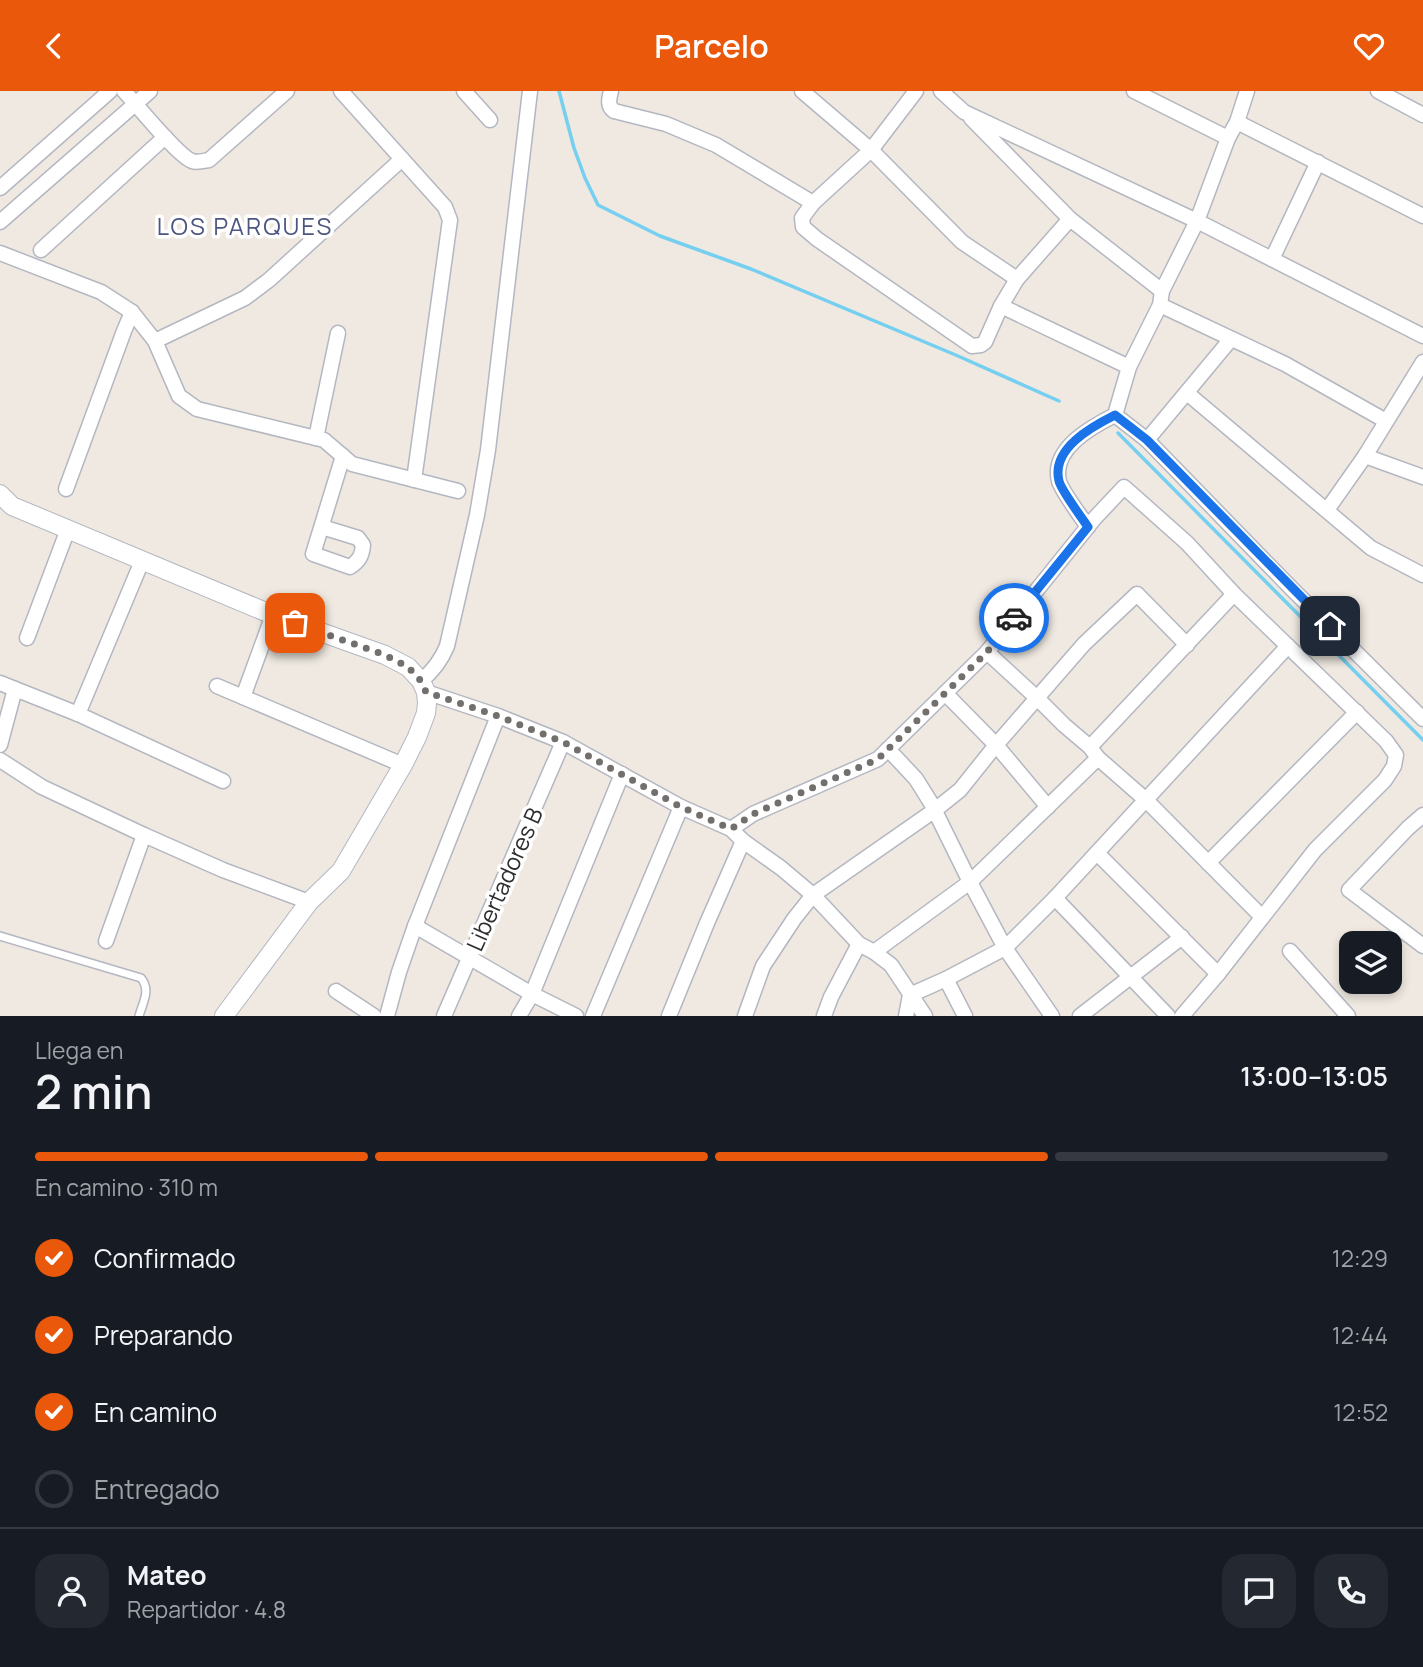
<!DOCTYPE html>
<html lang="es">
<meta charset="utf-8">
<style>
:root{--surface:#171b24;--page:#242831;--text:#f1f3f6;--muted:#9ea1a6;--line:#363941;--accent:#ea580c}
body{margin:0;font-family:Manrope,sans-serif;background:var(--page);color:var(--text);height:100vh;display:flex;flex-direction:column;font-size:26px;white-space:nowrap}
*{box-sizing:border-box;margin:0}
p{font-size:23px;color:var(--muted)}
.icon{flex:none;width:38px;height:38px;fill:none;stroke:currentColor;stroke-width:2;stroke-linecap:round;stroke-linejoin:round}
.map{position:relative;height:925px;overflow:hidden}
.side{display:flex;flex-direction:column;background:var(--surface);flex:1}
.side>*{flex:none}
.controls{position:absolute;left:1339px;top:840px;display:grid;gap:14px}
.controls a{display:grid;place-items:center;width:63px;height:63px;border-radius:14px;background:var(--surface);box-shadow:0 4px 10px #0003;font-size:35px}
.pin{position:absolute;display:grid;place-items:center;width:60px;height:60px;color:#fff;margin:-30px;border-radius:14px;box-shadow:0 4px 10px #0006}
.courier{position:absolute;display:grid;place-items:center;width:70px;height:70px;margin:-35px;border:5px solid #1a73e8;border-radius:50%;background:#fff;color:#222;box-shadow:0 2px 9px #0007}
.summary em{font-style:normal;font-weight:600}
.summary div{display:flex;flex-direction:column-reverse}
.summary{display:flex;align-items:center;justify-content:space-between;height:119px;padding:0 35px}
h1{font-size:46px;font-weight:600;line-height:52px}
.bar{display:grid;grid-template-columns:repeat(4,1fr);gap:10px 7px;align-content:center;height:84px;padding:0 35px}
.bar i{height:9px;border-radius:5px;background:var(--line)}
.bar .current{background:var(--accent)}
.bar p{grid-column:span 4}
.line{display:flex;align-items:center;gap:18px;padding:0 35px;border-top:2px solid var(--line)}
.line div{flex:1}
.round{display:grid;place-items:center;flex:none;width:74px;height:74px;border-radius:21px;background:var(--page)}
ol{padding:0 35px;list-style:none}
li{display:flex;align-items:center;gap:21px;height:77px}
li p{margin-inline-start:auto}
li .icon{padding:7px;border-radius:50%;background:var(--accent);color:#fff;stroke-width:4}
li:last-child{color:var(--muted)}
li i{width:38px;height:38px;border:4px solid var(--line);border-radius:50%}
header{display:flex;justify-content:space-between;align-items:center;height:91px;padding:0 35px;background:var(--accent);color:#fff;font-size:32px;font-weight:600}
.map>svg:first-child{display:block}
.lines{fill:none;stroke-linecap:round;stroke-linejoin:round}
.stream{stroke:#75cff0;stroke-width:3.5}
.service-casing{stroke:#b4b7c1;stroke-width:10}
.minor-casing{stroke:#b4b7c1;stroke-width:17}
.tertiary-casing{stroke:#b4b7c1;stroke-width:20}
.service{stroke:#fff;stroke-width:7}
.minor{stroke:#fff;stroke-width:14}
.tertiary{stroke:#fff;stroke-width:18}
.done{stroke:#726f6d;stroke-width:7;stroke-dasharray:0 12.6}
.route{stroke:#1a73e8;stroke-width:9}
.labels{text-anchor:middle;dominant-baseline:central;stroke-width:7;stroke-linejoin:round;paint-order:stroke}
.street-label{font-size:23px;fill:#2e2e2e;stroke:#fff}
.neighbourhood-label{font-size:24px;letter-spacing:2px;fill:#4d5680;stroke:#fff}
</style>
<header><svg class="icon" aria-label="back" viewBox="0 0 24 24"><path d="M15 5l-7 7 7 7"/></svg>Parcelo<svg class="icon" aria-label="heart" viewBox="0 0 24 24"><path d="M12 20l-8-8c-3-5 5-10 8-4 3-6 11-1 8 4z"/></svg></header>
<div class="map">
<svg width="1423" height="925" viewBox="0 0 1423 925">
<rect width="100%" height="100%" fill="#efe9e1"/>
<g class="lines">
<g class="stream">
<polyline points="559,0 574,57 585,87 598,114 660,145 751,178 958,265 1059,310"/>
<polyline points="1118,342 1423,649"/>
</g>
<g class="service-casing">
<path id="service" d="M0,845L141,887C151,899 143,911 139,925"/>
</g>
<g class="minor-casing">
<g id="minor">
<path d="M124,0C137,14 178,65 192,70C197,72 203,70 209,69L287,0"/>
<polyline points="341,0 445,116 450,129 414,389"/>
<polyline points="464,0 490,29"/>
<path d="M611,0C609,8 607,15 614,20L666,33L716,54L813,112"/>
<polyline points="802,0 871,59 962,151 1017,188"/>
<polyline points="916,0 871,59 813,112 802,127 803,136 817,148 972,255 981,254 985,251 1001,215 1017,188 1070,128"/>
<polyline points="941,0 964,21 1197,130 1423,245"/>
<polyline points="1134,0 1228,47"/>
<polyline points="1378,0 1423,24"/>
<polyline points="971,27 1070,128 1162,200"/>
<polyline points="1237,31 1423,125"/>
<polyline points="0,97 110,0"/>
<polyline points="0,131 150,0"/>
<polyline points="41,159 165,46"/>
<polyline points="0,162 101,201 132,221 155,250 179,305 197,318 324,349 352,373 458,400"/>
<polyline points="1272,168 1318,71"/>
<polyline points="1160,214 1285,273 1386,330"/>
<polyline points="1001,215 1129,276"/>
<polyline points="155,250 245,207 269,189 402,68"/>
<polyline points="1187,302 1371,457 1423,484"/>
<polyline points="1115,324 1147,349 1292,498 1423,628"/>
<polyline points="316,347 338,242"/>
<polyline points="1147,349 1231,248"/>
<polyline points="1365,365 1423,386"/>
<polyline points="66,398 124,240 132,221"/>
<polyline points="1327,419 1365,365 1423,271"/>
<path d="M322,436L358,447L363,454C362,465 359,470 350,476L313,463L343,365"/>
<path d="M1088,436C1082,427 1061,399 1059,390C1051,358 1091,336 1115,324L1129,276L1160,214L1162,200L1197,130L1228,47L1237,31L1247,0"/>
<polyline points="27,547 68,438"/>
<polyline points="987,561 1037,607 1064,634 1090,656 1098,667 1146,709 1262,826"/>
<path d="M421,590C433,580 441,570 447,555L477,424L488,359L530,0"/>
<polyline points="0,592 78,623 223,690"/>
<polyline points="217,595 403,674"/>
<polyline points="426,601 498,625 563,651 681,716 731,738 743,750 781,777 813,804 859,853 874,861 891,874 925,925"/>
<polyline points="945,602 996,654 1048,716"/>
<polyline points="243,606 273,524"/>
<polyline points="78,623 142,470"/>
<polyline points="0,654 15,598"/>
<polyline points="1090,656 1234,503"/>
<polyline points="888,658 916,688 931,712 970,791 1005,857 1052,925"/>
<polyline points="0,669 42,696 144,744 223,779 309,811"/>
<polyline points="1423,724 1408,737 1349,799 1423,855"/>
<polyline points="731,738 753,723 878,668 987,561 1094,428 1124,396 1187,452 1234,503 1386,650 1396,664 1394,675 1385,689 1315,759 1218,883 1182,925"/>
<polyline points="1097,762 1218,883"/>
<polyline points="1208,772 1357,621"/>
<polyline points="1055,807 1168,925"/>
<polyline points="415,835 532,903 576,925"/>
<polyline points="106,850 144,744"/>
<polyline points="1290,860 1348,925"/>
<polyline points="874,861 970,791 1098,667"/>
<polyline points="946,888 965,925"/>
<polyline points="336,900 374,925"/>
<polyline points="387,925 399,881 415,835 498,625"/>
<polyline points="444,925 563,651"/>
<polyline points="519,925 532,903 622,683"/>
<polyline points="593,925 681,716"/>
<polyline points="669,925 707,832 743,750"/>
<polyline points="745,925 763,875 794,828 813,804 935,719 960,699 996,654 1084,553 1137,503 1187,554"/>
<polyline points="824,925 831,906 859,853"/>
<polyline points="906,925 910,904 946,888 1005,857 1055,807 1288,555"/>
<polyline points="1080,925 1182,846"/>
</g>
</g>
<g class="tertiary-casing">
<polyline id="tertiary" points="0,403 12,415 273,524 385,564 408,576 421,590 426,601 427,612 426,622 417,646 403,674 341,780 309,811 224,925"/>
</g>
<use href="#service" class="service"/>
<use href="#minor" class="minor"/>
<use href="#tertiary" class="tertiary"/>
</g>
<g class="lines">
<polyline class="done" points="295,532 385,564 408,576 421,590 426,601 498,625 563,651 681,716 731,738 753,723 878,668 987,561 1014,527"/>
<path class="route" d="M1014,527L1088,436C1082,427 1061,399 1059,390C1051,358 1091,336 1115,324L1147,349L1330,535"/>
</g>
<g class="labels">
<g class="street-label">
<text transform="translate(504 788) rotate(-66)">Libertadores B</text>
</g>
<g class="neighbourhood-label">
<text x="245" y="134">LOS PARQUES</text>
</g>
</g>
</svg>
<div class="controls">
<a><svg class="icon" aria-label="layers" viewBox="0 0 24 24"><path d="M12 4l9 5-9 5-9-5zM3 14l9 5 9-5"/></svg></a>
</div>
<div class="pin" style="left:295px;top:532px;background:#ea580c"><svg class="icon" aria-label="bag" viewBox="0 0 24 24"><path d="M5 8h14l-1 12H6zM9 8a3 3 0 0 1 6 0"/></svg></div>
<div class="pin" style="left:1330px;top:535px;background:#1f2937"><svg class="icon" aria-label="home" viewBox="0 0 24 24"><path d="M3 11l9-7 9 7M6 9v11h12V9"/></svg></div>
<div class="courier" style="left:1014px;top:527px"><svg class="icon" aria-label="car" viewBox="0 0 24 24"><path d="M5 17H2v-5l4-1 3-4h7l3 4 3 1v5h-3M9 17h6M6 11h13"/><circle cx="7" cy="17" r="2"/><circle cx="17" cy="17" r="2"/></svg></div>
</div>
<section class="side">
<div class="summary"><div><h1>2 min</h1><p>Llega en</p></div><em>13:00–13:05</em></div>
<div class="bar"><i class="current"></i><i class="current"></i><i class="current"></i><i></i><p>En camino · 310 m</p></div>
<ol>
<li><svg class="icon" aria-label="check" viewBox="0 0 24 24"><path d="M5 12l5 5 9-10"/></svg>Confirmado<p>12:29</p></li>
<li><svg class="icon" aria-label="check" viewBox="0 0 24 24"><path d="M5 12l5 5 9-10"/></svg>Preparando<p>12:44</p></li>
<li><svg class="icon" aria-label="check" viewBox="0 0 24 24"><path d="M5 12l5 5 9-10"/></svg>En camino<p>12:52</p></li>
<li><i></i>Entregado</li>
</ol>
<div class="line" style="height:126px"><a class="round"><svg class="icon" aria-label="person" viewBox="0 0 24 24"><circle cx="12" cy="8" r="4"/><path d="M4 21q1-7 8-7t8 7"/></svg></a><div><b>Mateo</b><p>Repartidor · 4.8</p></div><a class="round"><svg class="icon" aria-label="chat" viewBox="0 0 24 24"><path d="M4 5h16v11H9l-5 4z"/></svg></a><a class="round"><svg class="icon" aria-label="phone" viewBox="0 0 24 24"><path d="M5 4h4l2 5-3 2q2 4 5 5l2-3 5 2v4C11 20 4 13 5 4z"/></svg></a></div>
</section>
